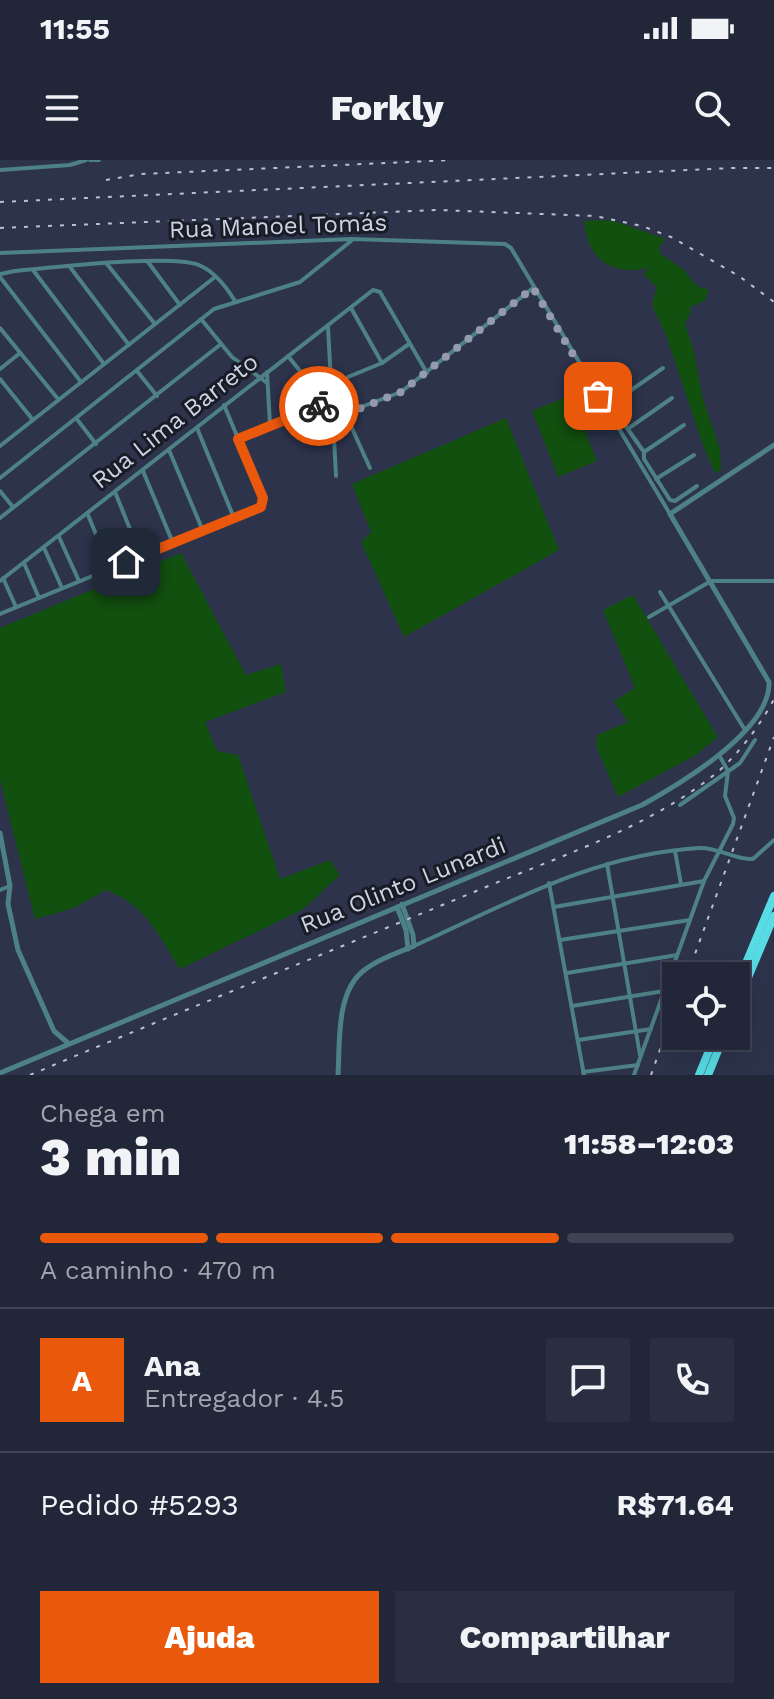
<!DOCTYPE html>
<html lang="pt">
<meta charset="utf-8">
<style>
:root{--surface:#212638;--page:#292e40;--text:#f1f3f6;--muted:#a2a5ae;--line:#3e4353;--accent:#ea580c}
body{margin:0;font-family:"Work Sans",sans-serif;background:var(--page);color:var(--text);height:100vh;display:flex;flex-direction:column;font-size:30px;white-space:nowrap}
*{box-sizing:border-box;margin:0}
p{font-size:26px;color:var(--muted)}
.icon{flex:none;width:44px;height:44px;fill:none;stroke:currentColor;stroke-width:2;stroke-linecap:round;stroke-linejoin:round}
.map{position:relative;height:915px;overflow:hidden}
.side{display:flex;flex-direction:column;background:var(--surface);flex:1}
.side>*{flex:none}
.fabs{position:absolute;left:662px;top:802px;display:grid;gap:16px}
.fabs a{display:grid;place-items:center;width:88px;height:88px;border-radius:0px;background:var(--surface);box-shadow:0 8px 32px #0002,0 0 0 2px var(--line);font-size:40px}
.pin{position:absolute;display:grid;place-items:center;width:68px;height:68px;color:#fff;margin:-34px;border-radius:16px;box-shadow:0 4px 12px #0006}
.courier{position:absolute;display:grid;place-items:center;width:80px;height:80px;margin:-40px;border:6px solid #ea580c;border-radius:50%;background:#fff;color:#222;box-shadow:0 2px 10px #0007}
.summary em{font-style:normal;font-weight:800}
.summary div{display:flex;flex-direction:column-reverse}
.summary{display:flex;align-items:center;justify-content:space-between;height:136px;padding:0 40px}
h1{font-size:52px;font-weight:800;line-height:60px}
.bar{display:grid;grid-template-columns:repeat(4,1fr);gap:12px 8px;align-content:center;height:96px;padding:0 40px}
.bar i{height:10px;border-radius:6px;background:var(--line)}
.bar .current{background:var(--accent)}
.bar p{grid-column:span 4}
.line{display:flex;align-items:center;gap:20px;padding:0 40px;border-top:2px solid var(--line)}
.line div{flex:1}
.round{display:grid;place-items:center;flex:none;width:84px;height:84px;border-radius:0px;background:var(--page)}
.action{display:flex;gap:16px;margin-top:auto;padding:16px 40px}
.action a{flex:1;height:92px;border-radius:0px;background:var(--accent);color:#fff;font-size:32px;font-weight:800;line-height:92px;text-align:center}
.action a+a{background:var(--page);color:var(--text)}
.status{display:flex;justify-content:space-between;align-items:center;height:56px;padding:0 40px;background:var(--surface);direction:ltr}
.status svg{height:22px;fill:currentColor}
header{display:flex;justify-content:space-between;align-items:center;height:104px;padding:0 40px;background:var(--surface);font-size:36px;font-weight:800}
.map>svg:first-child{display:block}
.green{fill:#12500f}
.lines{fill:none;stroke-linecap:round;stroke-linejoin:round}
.minor{stroke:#4d8185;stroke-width:4}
.tertiary{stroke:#4d8185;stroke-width:5}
.trunk{stroke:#57dbe4;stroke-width:8}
.rail{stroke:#bac0d0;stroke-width:2;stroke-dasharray:4 8;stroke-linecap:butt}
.done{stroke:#959bad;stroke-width:8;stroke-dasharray:0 14.4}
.route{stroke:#ea580c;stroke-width:10}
.labels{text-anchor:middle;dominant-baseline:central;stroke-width:6;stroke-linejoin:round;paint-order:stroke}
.street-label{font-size:24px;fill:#cdd3e2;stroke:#181c26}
</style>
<div class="status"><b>11:55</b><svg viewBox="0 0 49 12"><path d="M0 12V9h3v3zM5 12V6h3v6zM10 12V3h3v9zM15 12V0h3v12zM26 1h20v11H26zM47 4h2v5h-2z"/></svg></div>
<header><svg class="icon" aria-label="menu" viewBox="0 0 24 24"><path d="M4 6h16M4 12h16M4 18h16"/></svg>Forkly<svg class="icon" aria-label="search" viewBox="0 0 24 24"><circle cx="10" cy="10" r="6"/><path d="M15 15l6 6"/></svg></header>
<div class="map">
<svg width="774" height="915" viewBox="0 0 774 915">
<rect width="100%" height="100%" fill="#2c334b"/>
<g class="green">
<path d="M599,60L614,61L663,78L665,81L659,87L661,94L684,110L695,124L703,129H709L705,141L690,147L691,152L685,163L694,192L703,239L720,289L721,310L715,313L704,288L666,175L653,148V141L657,127L644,115L648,108C612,116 587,99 584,61Z"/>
<polygon points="571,235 597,301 558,317 532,251"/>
<polygon points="506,258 559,390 404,477 361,382 371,372 352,324"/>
<path d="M181,393L246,515L281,504L286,532L205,562L217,591L238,595L280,719L330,700L340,715L302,750L180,809C157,774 147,746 106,730L74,748L35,759L0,619V468Z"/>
<polygon points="633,435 718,577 696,595 618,637 596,586 597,575 628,562 614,541 635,528 603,450"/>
</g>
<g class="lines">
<g class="minor">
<polyline points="90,0 99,0"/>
<polyline points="0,10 70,5 86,0"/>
<polyline points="0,93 352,79 505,84 511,88 670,354"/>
<polyline points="148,102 180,145"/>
<polyline points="107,104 155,164"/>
<polyline points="70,107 129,185"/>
<polyline points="33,110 104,204"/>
<path d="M0,114L15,111C49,108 177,93 201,106C216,113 227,128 235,141"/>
<polyline points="0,117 81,222"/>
<polyline points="351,148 382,203"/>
<polyline points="201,159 232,197 267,223"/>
<polyline points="328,167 336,316"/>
<polyline points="0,168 58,239"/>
<polyline points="288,196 300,211 301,253"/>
<polyline points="663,208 614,242 612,247 644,292 644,299 670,340 675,341 697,326"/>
<polyline points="0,209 20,193"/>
<polyline points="137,211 157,236"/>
<polyline points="267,212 270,265"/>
<polyline points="0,219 33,260"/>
<polyline points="331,224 382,203 409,184"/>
<polyline points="346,255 370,308"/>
<polyline points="76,258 96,284"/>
<polyline points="332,258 401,232 533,128"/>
<polyline points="197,268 234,358"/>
<polyline points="629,268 672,238"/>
<polyline points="238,279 301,253 331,243"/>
<polyline points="0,286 215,117"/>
<polyline points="169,290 203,371"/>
<polyline points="644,292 684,265"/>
<polyline points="143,311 173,383"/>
<polyline points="0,318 214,149 300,122 351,81"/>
<polyline points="656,319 694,295"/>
<polyline points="0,331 13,347"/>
<polyline points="115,332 141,396"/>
<polyline points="88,355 110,408"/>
<polyline points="0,358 221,184"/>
<polyline points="59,377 79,421"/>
<polyline points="44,388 62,428"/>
<polyline points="24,403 39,438"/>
<polyline points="3,418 16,447"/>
<polyline points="0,421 373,130 380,132 427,213"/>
<polyline points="660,432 745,570"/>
<polyline points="0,454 261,347 263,338 224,245"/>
<polyline points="649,457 711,421 774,421"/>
<polyline points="680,645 740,603 755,580"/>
<polyline points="675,691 681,724"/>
<polyline points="607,704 640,895"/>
<polyline points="549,723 584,915"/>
<polyline points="0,730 10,726"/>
<polyline points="554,747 704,721"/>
<polyline points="560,780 690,760"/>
<path d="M414,786C507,744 594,694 699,688C718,687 735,700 753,699L774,680"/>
<polyline points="567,813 677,795"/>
<polyline points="572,846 664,831"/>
<polyline points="578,880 651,869"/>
<polyline points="583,912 638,905"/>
<polyline points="634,915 704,721 733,664 734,658 725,636 728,611 719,595"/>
</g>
<g class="tertiary">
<polyline points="0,673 10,726 8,744 18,790 54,871 68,883"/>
<polyline points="397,747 406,770 408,789"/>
<path d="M0,913L642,645C680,624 771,570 769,522L670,354L774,285"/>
<path d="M338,915C340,883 336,834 362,812C376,800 397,793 414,786L413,775L402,744"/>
</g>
<g class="trunk">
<polyline points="736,827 774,736"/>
<polyline points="736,846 774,756"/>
<polyline points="699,915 715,876"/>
<polyline points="708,915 724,876"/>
</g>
<g class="rail">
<polyline points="106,20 141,14 453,0"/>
<polyline points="0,42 732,8 774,8"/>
<polyline points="0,68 438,50 595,56 642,66 671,77 739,116 774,142"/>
<polyline points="687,816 774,577"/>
<path d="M30,915C177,853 326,793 474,732C554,698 645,670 714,615C737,596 760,566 774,539"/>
<polyline points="651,915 676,845"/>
</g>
</g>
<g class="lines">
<polyline class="done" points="319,246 331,243 332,258 339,257 401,232 533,128 598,236"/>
<polyline class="route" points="126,402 261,347 263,338 238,279 319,246"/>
</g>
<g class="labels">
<g class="street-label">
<text transform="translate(278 66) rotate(-2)">Rua Manoel Tomás</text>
<text transform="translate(175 261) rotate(-38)">Rua Lima Barreto</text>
<text transform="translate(403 725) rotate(-22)">Rua Olinto Lunardi</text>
</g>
</g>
</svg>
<div class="fabs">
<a><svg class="icon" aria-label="locate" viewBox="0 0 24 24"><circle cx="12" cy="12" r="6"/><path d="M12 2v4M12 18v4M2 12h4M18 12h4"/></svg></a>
</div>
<div class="pin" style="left:598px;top:236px;background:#ea580c"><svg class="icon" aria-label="bag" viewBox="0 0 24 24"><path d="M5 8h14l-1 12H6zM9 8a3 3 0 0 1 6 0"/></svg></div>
<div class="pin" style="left:126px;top:402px;background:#1f2937"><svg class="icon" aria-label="home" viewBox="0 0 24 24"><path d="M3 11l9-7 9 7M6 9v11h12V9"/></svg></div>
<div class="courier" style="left:319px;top:246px"><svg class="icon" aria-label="bike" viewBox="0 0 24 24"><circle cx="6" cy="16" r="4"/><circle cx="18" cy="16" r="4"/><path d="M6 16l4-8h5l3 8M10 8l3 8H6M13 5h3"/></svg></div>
</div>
<section class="side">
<div class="summary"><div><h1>3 min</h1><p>Chega em</p></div><em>11:58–12:03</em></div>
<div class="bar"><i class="current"></i><i class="current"></i><i class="current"></i><i></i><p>A caminho · 470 m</p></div>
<div class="line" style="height:144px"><b class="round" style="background:var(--accent);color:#fff">A</b><div><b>Ana</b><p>Entregador · 4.5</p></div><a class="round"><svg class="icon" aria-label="chat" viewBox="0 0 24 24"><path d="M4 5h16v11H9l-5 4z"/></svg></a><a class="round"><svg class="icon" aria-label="phone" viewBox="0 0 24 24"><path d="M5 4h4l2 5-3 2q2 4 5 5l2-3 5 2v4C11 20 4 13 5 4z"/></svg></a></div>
<div class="line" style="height:104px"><div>Pedido #5293</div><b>R$71.64</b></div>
<div class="action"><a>Ajuda</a><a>Compartilhar</a></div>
</section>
